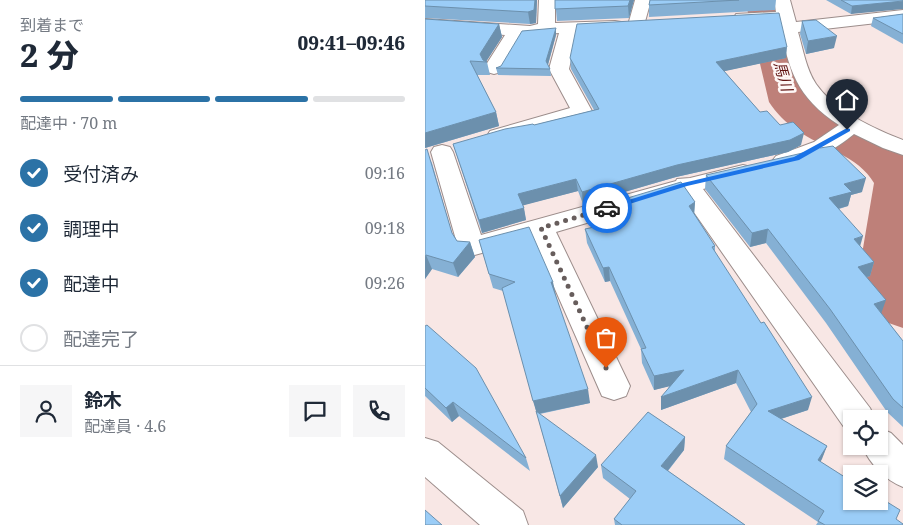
<!DOCTYPE html>
<html lang="ja">
<meta charset="utf-8">
<style>
:root{--surface:#fff;--page:#f6f6f7;--text:#1f2937;--muted:#747a83;--line:#e0e1e3;--accent:#2b72a6}
body{margin:0;font-family:"Noto Serif","Noto Sans JP",serif;background:var(--page);color:var(--text);height:100vh;display:flex;flex-direction:column;font-size:19px;white-space:nowrap}
*{box-sizing:border-box;margin:0}
p{font-size:16px;color:var(--muted)}
.icon{flex:none;width:28px;height:28px;fill:none;stroke:currentColor;stroke-width:2;stroke-linecap:round;stroke-linejoin:round}
.map{position:relative;flex:1;overflow:hidden}
.side{display:flex;flex-direction:column;background:var(--surface);width:425px}
.side>*{flex:none}
.fabs{position:absolute;left:418px;top:410px;display:grid;gap:10px}
.fabs a{display:grid;place-items:center;width:45px;height:45px;border-radius:0px;background:var(--surface);box-shadow:0 1px 4px #0004;font-size:25px}
.pin{position:absolute;display:grid;place-items:center;width:42px;height:42px;color:#fff;margin:-51px -21px;border-radius:50% 50% 50% 0;rotate:-45deg;box-shadow:0 0 5px #0007}
.pin .icon{rotate:45deg}
.courier{position:absolute;display:grid;place-items:center;width:50px;height:50px;margin:-25px;border:4px solid #1a73e8;border-radius:50%;background:#fff;color:#222;box-shadow:0 1px 6px #0007}
.overview em{font-style:normal;font-weight:800}
.overview div{display:flex;flex-direction:column-reverse}
.overview{display:flex;align-items:center;justify-content:space-between;height:85px;padding:0 20px}
h1{font-size:32px;font-weight:800;line-height:38px}
.bar{display:grid;grid-template-columns:repeat(4,1fr);gap:8px 5px;align-content:center;height:60px;padding:0 20px}
.bar i{height:6px;border-radius:4px;background:var(--line)}
.bar .active{background:var(--accent)}
.bar p{grid-column:span 4}
.line{display:flex;align-items:center;gap:12px;padding:0 20px;border-top:1px solid var(--line)}
.line div{flex:1}
.round{display:grid;place-items:center;flex:none;width:52px;height:52px;border-radius:0px;background:var(--page)}
ol{padding:0 20px;list-style:none}
li{display:flex;align-items:center;gap:15px;height:55px}
li p{margin-inline-start:auto}
li .icon{padding:5px;border-radius:50%;background:var(--accent);color:#fff;stroke-width:4}
li:last-child{color:var(--muted)}
li i{width:28px;height:28px;border:2px solid var(--line);border-radius:50%}
main{display:flex;flex:1;min-height:0}
.map>svg:first-child{display:block}
.lines{fill:none;stroke-linecap:round;stroke-linejoin:round}
.river{fill:#be8079;fill-rule:evenodd}
.street-casing{stroke:#9c8d8b;stroke-width:2}
.street{fill:#fff;fill-rule:evenodd}
.wall{fill:#85b0d4}
.shaded-wall{fill:#6c90ad}
.building{fill:#9bcdf7;stroke:#6c90ad}
.route{fill:#1a73e8}
.done{stroke:#675d5c;stroke-width:5;stroke-dasharray:0 9}
.labels{text-anchor:middle;dominant-baseline:central;stroke-width:5;stroke-linejoin:round;paint-order:stroke}
.water-label{font-size:15px;font-style:italic;fill:#611514;stroke:#fef7f6}
</style>
<main>
<section class="side">
<div class="overview"><div><h1>2 分</h1><p>到着まで</p></div><em>09:41–09:46</em></div>
<div class="bar"><i class="active"></i><i class="active"></i><i class="active"></i><i></i><p>配達中 · 70 m</p></div>
<ol>
<li><svg class="icon" aria-label="check" viewBox="0 0 24 24"><path d="M5 12l5 5 9-10"/></svg>受付済み<p>09:16</p></li>
<li><svg class="icon" aria-label="check" viewBox="0 0 24 24"><path d="M5 12l5 5 9-10"/></svg>調理中<p>09:18</p></li>
<li><svg class="icon" aria-label="check" viewBox="0 0 24 24"><path d="M5 12l5 5 9-10"/></svg>配達中<p>09:26</p></li>
<li><i></i>配達完了</li>
</ol>
<div class="line" style="height:90px"><a class="round"><svg class="icon" aria-label="person" viewBox="0 0 24 24"><circle cx="12" cy="8" r="4"/><path d="M4 21q1-7 8-7t8 7"/></svg></a><div><b>鈴木</b><p>配達員 · 4.6</p></div><a class="round"><svg class="icon" aria-label="chat" viewBox="0 0 24 24"><path d="M4 5h16v11H9l-5 4z"/></svg></a><a class="round"><svg class="icon" aria-label="phone" viewBox="0 0 24 24"><path d="M5 4h4l2 5-3 2q2 4 5 5l2-3 5 2v4C11 20 4 13 5 4z"/></svg></a></div>
</section>
<div class="map">
<svg width="478" height="525" viewBox="0 0 478 525">
<rect width="100%" height="100%" fill="#f8e7e5"/>
<g class="lines">
<path class="river" d="M320,0H356L388,96L405,110L474,146L478,150V328L455,320L445,303L434,272L449,183C434,156 396,148 372,130C361,123 351,113 344,102Z"/>
<g class="street-casing">
<g id="street">
<polygon points="114,0 130,0 130,23 190,21 196,22 199,26 196,30 190,31 152,32 144,69 167,111 164,115 81,141 73,143 65,141 62,136 65,131 145,108 124,69 134,33 97,36 76,72 69,74 62,72 59,68 80,35 0,29 0,19 105,26 113,24"/>
<polygon points="210,0 226,0 218,29 212,30 206,29 203,25"/>
<path d="M349,0H365L371,22L478,10V20L373,32C378,49 381,69 391,84C409,110 449,129 478,140V155L458,148L429,134C411,149 374,172 351,166L347,161L351,156L389,142L414,125C371,97 364,70 354,22H311L309,18L311,14L351,12Z"/>
<polygon points="17,145 25,147 28,152 56,235 251,181 252,179 265,178 318,165 326,167 330,172 326,177 278,189 445,408 450,419 426,419 426,432 421,430 257,195 131,232 205,386 201,396 189,400 177,396 108,239 46,256 37,254 33,247 6,152 9,147"/>
<path d="M454,428L466,433L478,445V487C460,480 445,464 437,446H454Z"/>
<polygon points="0,438 13,442 98,511 103,525 55,525 0,477"/>
</g>
</g>
<use href="#street" class="street"/>
</g>
<g class="wall">
<polygon points="0,0 112,0 111,23 105,24 0,18"/>
<polygon points="130,0 209,0 204,18 132,21"/>
<polygon points="225,0 351,0 350,10 224,17 224,5"/>
<polygon points="401,0 478,0 426,14"/>
<polygon points="478,14 478,44 446,26 448,18"/>
<polygon points="0,19 74,24 77,37 61,61 62,62 65,75 52,75 71,112 74,126 0,148"/>
<polygon points="377,21 409,48 381,54 375,34"/>
<polygon points="131,35 123,65 125,69 126,76 73,75 71,68 76,66"/>
<polygon points="145,58 361,58 299,71 335,112 355,125 376,145 363,152 251,177 158,204 153,191 98,205 101,220 57,233 28,144 109,125 169,110 146,69"/>
<polygon points="0,150 7,163 27,234 32,241 45,242 50,257 33,277 7,269 0,279"/>
<polygon points="281,175 437,192 426,195 423,206 414,209 435,246 449,262 445,276 442,277 456,313 478,341 478,427 462,412 401,323 341,243 325,247 280,189"/>
<polygon points="270,202 269,213 290,246 290,252 383,410 356,419 402,446 395,462 478,525 391,525 393,522 299,459 301,446 326,412 311,383 236,410 244,386 229,390 217,363 216,349 185,281 180,282 162,243 160,229 169,227 167,223 166,209"/>
<polygon points="54,240 131,296 165,403 115,414 173,467 138,508 78,291 68,288"/>
<polygon points="0,326 101,458 105,471 34,416 27,422 0,396"/>
<polygon points="260,437 259,450 243,471 320,525 190,525 189,519 205,499 178,478 176,465"/>
</g>
<g class="shaded-wall">
<polygon points="110,0 112,0 111,23 105,24 103,12"/>
<polygon points="205,0 209,0 204,18 203,6"/>
<polygon points="478,1 478,9 426,14 427,6"/>
<polygon points="74,24 77,37 61,62 56,61 55,54"/>
<polygon points="131,28 131,35 122,68 121,61"/>
<polygon points="412,36 409,48 381,54 383,41"/>
<polygon points="362,47 361,58 291,73 291,62"/>
<polygon points="71,112 74,126 0,148 0,133"/>
<polygon points="379,133 376,145 363,152 251,177 158,204 157,192 252,165"/>
<polygon points="441,178 437,192 426,195 423,206 401,212 404,198 419,184"/>
<polygon points="151,179 153,191 96,206 93,194"/>
<polygon points="270,202 269,216 264,206"/>
<polygon points="99,208 101,220 57,233 54,220"/>
<polygon points="343,229 341,243 325,247 327,233"/>
<polygon points="438,236 434,250 429,239"/>
<polygon points="45,242 50,257 33,277 28,263"/>
<polygon points="1,255 7,269 0,279 0,257"/>
<polygon points="449,262 445,276 429,281 433,267"/>
<polygon points="184,267 185,281 180,282 178,268"/>
<polygon points="126,282 128,282 131,296 128,297"/>
<polygon points="461,300 456,314 449,304"/>
<polygon points="259,370 258,383 229,390 229,376"/>
<polygon points="313,370 311,383 236,410 236,397"/>
<polygon points="163,389 165,403 112,414 108,401"/>
<polygon points="387,397 383,410 340,424 343,411"/>
<polygon points="28,402 34,416 27,422 21,408"/>
<polygon points="260,437 259,450 236,479 236,466"/>
<polygon points="402,446 397,459 389,473 393,460"/>
<polygon points="171,455 173,467 138,508 135,496"/>
</g>
<g class="building">
<polygon points="0,0 110,0 109,10 103,12 0,6"/>
<polygon points="130,0 205,0 203,6 130,9"/>
<polygon points="225,0 314,0 224,5"/>
<polygon points="416,0 478,0 478,1 427,6"/>
<polygon points="354,13 362,47 291,62 335,112 342,111 355,125 368,122 379,133 365,140 252,165 157,192 151,179 93,194 99,208 54,220 28,144 80,129 108,124 109,125 174,109 145,58 152,24"/>
<polygon points="478,14 478,34 448,18"/>
<polygon points="0,19 74,24 55,54 58,60 62,62 45,61 71,112 0,133"/>
<polygon points="391,20 412,36 383,41 377,21"/>
<polygon points="131,28 121,61 125,69 71,68 76,66 97,31"/>
<polygon points="393,146 395,148 408,146 441,178 419,184 427,192 404,198 438,236 429,239 449,262 433,267 461,300 449,304 478,341 478,408 468,399 405,309 343,229 327,233 281,175 382,152"/>
<polygon points="2,149 27,233 32,241 45,242 28,263 1,255 0,257 0,150"/>
<polygon points="256,182 270,202 264,206 290,246 287,247 336,323 339,322 387,397 343,411 402,446 393,460 426,481 426,501 454,501 454,497 475,510 471,519 478,524 478,525 400,525 393,521 399,511 301,446 332,404 313,370 236,397 259,370 229,376 216,349 221,348 184,267 178,268 160,229 174,226 166,209"/>
<polygon points="104,227 128,282 126,282 163,389 108,401 77,288 90,282 64,274 54,240"/>
<polygon points="2,325 51,368 101,458 28,402 21,408 0,388 0,326"/>
<polygon points="111,411 171,455 135,496 127,467"/>
<polygon points="223,412 260,437 236,466 320,525 197,525 189,519 211,491 176,465"/>
<polygon points="0,510 17,525 0,525"/>
</g>
<polygon class="route" points="422,128 425,129 425,131 374,160 262,186 182,211 178,208 258,183 369,157"/>
<g class="lines">
<polyline class="done" points="181,368 116,228 182,208"/>
</g>
<g class="labels">
<g class="water-label">
<text transform="translate(359 76) rotate(74)">馬川</text>
</g>
</g>
</svg>
<div class="fabs">
<a><svg class="icon" aria-label="locate" viewBox="0 0 24 24"><circle cx="12" cy="12" r="6"/><path d="M12 2v4M12 18v4M2 12h4M18 12h4"/></svg></a>
<a><svg class="icon" aria-label="layers" viewBox="0 0 24 24"><path d="M12 4l9 5-9 5-9-5zM3 14l9 5 9-5"/></svg></a>
</div>
<div class="pin" style="left:181px;top:368px;background:#ea580c"><svg class="icon" aria-label="bag" viewBox="0 0 24 24"><path d="M5 8h14l-1 12H6zM9 8a3 3 0 0 1 6 0"/></svg></div>
<div class="pin" style="left:422px;top:130px;background:#1f2937"><svg class="icon" aria-label="home" viewBox="0 0 24 24"><path d="M3 11l9-7 9 7M6 9v11h12V9"/></svg></div>
<div class="courier" style="left:182px;top:208px"><svg class="icon" aria-label="car" viewBox="0 0 24 24"><path d="M5 17H2v-5l4-1 3-4h7l3 4 3 1v5h-3M9 17h6M6 11h13"/><circle cx="7" cy="17" r="2"/><circle cx="17" cy="17" r="2"/></svg></div>
</div>
</main>
